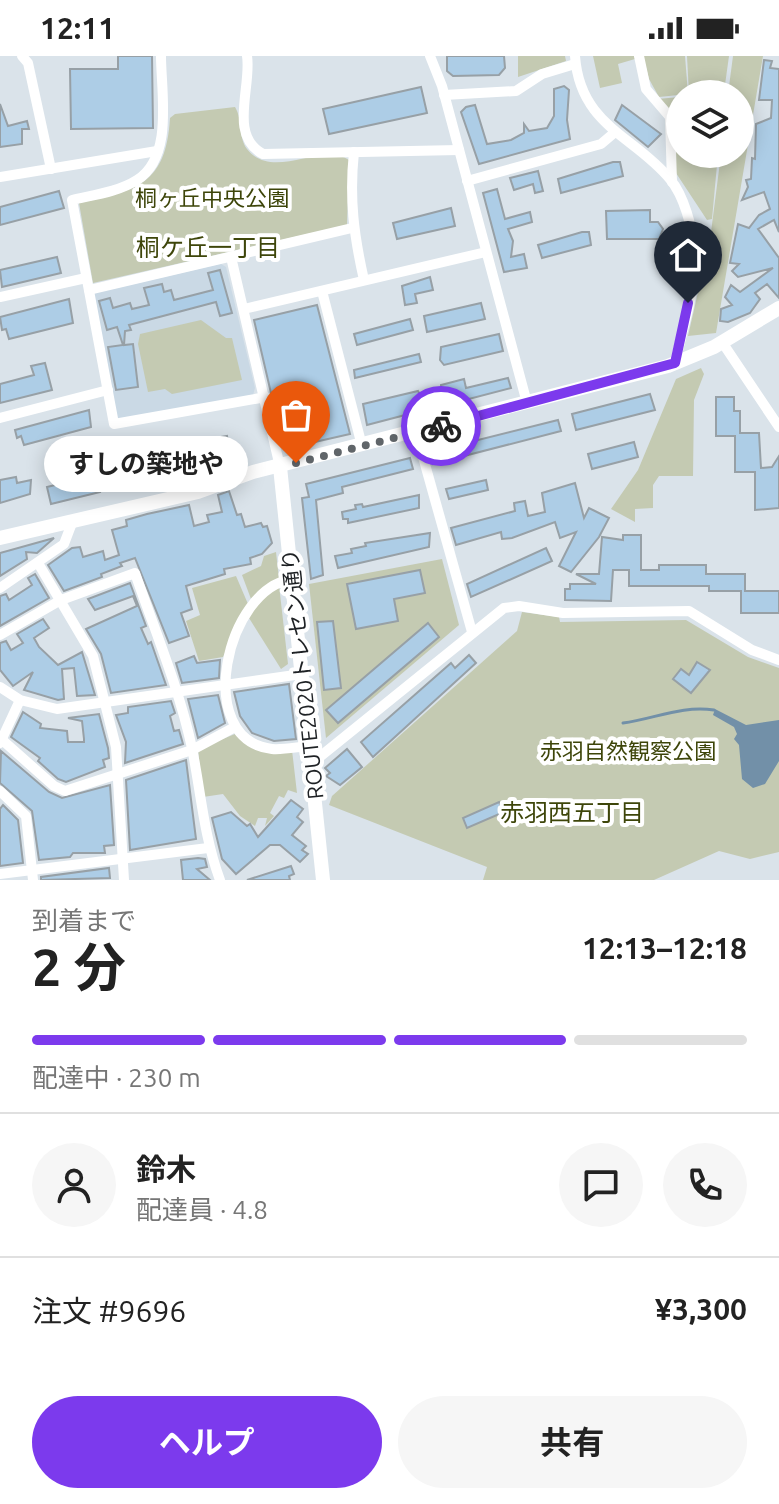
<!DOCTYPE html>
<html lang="ja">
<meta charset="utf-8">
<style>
:root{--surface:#fff;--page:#f6f6f6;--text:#222;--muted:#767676;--line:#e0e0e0;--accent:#7c3aed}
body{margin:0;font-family:Ubuntu,"Noto Sans JP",sans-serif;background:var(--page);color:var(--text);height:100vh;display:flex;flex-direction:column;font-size:30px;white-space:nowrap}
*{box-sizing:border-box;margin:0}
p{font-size:26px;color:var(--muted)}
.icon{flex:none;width:44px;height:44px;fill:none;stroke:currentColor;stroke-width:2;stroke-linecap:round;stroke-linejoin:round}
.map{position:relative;height:824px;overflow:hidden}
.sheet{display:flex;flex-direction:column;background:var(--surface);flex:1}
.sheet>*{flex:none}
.controls{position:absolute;left:666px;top:24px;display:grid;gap:16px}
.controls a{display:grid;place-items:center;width:88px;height:88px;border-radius:50%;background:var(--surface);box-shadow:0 4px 20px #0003;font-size:40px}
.pin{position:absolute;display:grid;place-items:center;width:68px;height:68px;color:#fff;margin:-82px -34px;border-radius:50% 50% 50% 0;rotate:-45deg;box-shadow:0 0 8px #0007}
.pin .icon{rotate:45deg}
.courier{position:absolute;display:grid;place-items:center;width:80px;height:80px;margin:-40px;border:6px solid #7c3aed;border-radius:50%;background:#fff;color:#222;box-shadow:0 2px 10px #0007}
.bubble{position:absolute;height:56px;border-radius:28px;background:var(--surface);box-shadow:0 4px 20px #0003;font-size:26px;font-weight:700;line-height:56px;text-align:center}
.summary em{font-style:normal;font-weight:700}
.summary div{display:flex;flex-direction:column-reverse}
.summary{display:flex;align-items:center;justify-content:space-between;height:136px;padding:0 32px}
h1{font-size:52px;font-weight:700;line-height:60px}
.bar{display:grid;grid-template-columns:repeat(4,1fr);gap:12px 8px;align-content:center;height:96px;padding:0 32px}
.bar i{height:10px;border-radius:6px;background:var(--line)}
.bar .current{background:var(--accent)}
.bar p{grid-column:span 4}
.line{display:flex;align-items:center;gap:20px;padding:0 32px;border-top:2px solid var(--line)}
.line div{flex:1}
.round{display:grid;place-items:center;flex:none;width:84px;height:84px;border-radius:42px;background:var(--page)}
.cta{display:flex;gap:16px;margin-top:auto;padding:16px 32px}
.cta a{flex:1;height:92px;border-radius:48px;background:var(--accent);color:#fff;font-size:32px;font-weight:700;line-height:92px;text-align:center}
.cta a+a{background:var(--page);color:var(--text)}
.status{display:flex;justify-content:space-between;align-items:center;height:56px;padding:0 40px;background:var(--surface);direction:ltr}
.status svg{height:22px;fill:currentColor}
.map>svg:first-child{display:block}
.built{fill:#cad9e5}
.green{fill:#c4cab2}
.water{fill:#7290a8}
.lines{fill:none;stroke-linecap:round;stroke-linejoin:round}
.stream{stroke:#7290a8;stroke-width:3}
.building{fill:#adcde6;stroke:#97a0a6;stroke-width:2}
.minor{stroke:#fff;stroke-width:10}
.major{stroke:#fff;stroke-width:14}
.done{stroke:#606569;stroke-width:8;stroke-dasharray:0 14.4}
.route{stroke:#7c3aed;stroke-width:10}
.labels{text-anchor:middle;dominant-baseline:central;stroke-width:8;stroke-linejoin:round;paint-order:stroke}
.park-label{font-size:22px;fill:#3d4509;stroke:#fff}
.street-label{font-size:22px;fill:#1e2124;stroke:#fff}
.neighbourhood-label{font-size:24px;fill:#3e460a;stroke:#fff}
</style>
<div class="status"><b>12:11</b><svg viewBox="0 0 49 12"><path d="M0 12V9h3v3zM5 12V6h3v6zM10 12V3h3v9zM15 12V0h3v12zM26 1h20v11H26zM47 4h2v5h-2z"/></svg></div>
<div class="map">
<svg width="779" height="824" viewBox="0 0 779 824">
<rect width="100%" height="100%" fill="#dae3ea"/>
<polygon class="built" points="221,208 226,211 255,332 253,339 117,364 94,237"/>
<g class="green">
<polygon points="518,0 565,0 566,5 518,21"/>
<polygon points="593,0 634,0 635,3 618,8 622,27 600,32"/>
<polygon points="643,0 685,0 688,38 659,41 649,23"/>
<polygon points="687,0 729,0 724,36 689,38"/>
<polygon points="733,0 763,0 716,277 688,280 710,184 721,98 740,98 740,38 728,38"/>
<polygon points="680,41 680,98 718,98 712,163 707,164 676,117 676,82 657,43"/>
<path d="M235,51C243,64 238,81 247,93C273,126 321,85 349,104L347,169L93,227L79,147C138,134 166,128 170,62L175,58Z"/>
<polygon points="201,264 226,282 232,282 242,324 172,338 165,333 148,336 138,288 140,278"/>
<polygon points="701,312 704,318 694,344 693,420 659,420 653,429 653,452 635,453 635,466 611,453 638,414 676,323"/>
<polygon points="276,496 279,523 251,543 242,519 261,510 264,500"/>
<polygon points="442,503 459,569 326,682 309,528"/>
<polygon points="236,520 248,548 223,601 199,605 186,565 200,559 192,532"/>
<polygon points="279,529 288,608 281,613 249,562 255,546"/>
<polygon points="522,556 559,561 560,566 686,564 748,601 779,612 779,796 750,803 719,795 654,824 483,824 487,811 329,749 332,740 517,575"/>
<polygon points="235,678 245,686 292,694 297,737 288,734 284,742 279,740 270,757 274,760 265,770 267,762 258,762 255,770 240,760 223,738 203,741 198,693"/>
</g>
<polygon class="water" points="715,653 746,669 779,664 779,705 765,728 753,732 742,723 739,689 734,683 737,678 734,671 713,659"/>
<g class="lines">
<g class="stream">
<path d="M623,667C654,663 682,649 714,654"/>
<polyline points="663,683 663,705"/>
</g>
</g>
<g class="building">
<polygon points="118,0 152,0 153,72 71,73 70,13 118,13"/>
<polygon points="447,0 504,0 505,12 499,19 453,20 447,15"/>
<polygon points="764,4 772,5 770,12 779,13 779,176 774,164 758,173 779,202 779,242 767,228 755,237 760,243 750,257 728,266 720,265 721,253 732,249 725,241 731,229 740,236 773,212 738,221 732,215 739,208 730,207 738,168 749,172 759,159 770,153 764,136 742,144 748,131 746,124 751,123 752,102 755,103 756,68 771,62 772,44 759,44"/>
<polygon points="564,30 569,34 567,64 570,83 479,108 461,56 466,51 475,49 487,88 511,84 524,77 524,68 529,75 547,72 554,60 554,33"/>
<polygon points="421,31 427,57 329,78 323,53"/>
<polygon points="0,48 8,70 27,65 29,73 22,73 22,88 0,91"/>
<polygon points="622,49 661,78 648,91 615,64"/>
<polygon points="613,106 620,106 623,120 561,137 558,123"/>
<polygon points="538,115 543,135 535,137 533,128 514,134 510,122"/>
<polygon points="497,133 505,163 530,156 532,166 508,173 513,185 511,201 524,198 527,212 504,216 483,137"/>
<polygon points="59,135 64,152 0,169 0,151"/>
<polygon points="451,152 455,170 397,183 393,167"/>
<polygon points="650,154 650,166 658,166 663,173 659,183 607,183 606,155"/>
<polygon points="582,176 589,176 591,189 542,202 538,189"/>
<polygon points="57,201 61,217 2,231 0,214"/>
<polygon points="220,214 232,257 220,260 216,246 129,269 131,274 125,275 124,289 133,288 138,331 116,334 108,291 123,289 117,271 107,274 99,245 110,242 113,252 130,247 132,253 149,249 144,232 162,228 164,236 171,234 174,244 213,234 208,217"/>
<polygon points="430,221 433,234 415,238 417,247 405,249 402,230"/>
<polygon points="69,243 73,267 9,283 6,273 2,274 0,261"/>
<polygon points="481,247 485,263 427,276 424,260"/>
<polygon points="317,249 350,378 284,393 254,264"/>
<polygon points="410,263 413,274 357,289 354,278"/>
<polygon points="499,278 503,295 444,309 440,304 441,291"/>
<polygon points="419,298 421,306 355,322 354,314"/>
<polygon points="45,307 52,334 0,347 0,328 34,319 31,310"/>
<polygon points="508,322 511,332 442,350 441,329 464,323 466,332"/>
<polygon points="418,335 428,353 367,369 363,348"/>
<polygon points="650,338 655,354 576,374 572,358"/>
<polygon points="716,341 734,341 734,355 740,355 740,377 759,377 761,412 772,411 779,400 779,452 755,454 755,416 735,416 735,380 716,380"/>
<polygon points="89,354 91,371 24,389 21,380 17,382 15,374"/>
<polygon points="558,364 561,375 433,408 430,396"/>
<polygon points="227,380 230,399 137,415 134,396"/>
<polygon points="634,386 638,401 592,413 588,398"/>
<polygon points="410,402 413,413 342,431 343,437 316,444 323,519 311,523 302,442 309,441 306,428"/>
<polygon points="96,419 100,436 51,448 47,431"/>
<polygon points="16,421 17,427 31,424 30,438 0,447 0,424"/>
<polygon points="486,424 488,434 449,443 446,433"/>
<polygon points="575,427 584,462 589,452 609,462 599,481 571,516 559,510 576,476 560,482 555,466 512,482 502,483 501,476 456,489 451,472 515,455 514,447 525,445 528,460 545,456 542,437"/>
<polygon points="229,435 237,459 241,458 245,471 261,467 263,471 267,470 272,487 262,498 250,502 251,508 224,513 225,518 186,530 192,553 181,557 189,580 169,587 135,502 120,507 122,510 101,518 102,521 64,535 48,509 72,492 80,491 83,501 103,495 105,504 119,499 112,474 127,470 126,464 147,458 189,449 194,470 209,466 207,459 222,456 218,439"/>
<polygon points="419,439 419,452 348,467 348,463 343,463 342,456 356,453 355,449 362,448 363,451"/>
<polygon points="430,477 429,491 338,512 335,500 352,497 351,493 366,490 365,487"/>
<polygon points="623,479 641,479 641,514 659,514 659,509 706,509 706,518 745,518 745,535 779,535 779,557 741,557 741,535 709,535 709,530 629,530 629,514 613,514 611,545 565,544 565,533 570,533 570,528 596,528 576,518 599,518 602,481 623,484"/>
<polygon points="54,482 37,497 26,496 27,503 0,520 0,497"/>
<polygon points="546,492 552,505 471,541 467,528"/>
<polygon points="420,514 425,537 394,543 398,565 356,573 347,528"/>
<polygon points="35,518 49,542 0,570 0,540 6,538 9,544 32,529 28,522"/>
<polygon points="130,527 146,570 141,572 148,588 151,586 166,629 111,637 101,598 86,573 137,550 133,540 95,554 88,543"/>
<polygon points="43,563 49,572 34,582 39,591 58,609 82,596 95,639 77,640 74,612 62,613 64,643 58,644 24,634 33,616 13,630 0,614 0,587 6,585 11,594 23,587 17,578"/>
<polygon points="333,565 341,632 324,634 317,566"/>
<polygon points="428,567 439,581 338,667 326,654"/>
<polygon points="469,599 476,607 373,701 361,686 451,607 455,612"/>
<polygon points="194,600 197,607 220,604 219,622 182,627 176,607"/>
<polygon points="697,606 710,614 691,637 673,623 681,613 689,619"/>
<polygon points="289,628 296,683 274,685 252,677 240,660 234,636"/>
<polygon points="218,639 225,667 198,682 188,643"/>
<polygon points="171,645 175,657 170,660 174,675 179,674 183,688 125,707 126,686 116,659 128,657 128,651"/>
<polygon points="23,656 41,668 40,672 67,675 68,686 84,686 84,683 82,665 68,662 99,658 108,692 109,702 103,704 105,711 66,726 58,723 38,705 40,702 11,681"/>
<polygon points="347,693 362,711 340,729 326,720 330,717 325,712"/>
<polygon points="1,695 49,736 62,742 110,729 114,789 104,790 105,797 73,797 70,801 39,804 32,755 0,727"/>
<polygon points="186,704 196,783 130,794 126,724"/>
<polygon points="291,744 303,753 297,761 303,766 292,779 306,790 302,794 308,798 300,806 280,789 270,789 236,818 222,803 212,762 231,756 247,770 250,768 258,781"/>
<polygon points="499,746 504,756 467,772 463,762"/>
<polygon points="3,749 18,764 23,807 0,810 0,753"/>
<polygon points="198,802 205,803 207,811 197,813 210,824 183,824 181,804"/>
<polygon points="291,810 294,818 289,820 290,824 247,824"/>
<polygon points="109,812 110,822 41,824 41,821"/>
</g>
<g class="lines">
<g class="minor">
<polyline points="22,0 28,7 51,113"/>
<path d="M161,0C161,36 174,101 137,124C118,136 93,139 72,144L114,368L266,341"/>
<path d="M247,0C252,30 228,80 263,98L459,94"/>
<polyline points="430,0 442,30 527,347"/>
<path d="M575,0C580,70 635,80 670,123C684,140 692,170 694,192C698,230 683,270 675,307"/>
<polyline points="639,0 646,33 670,61 672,126"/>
<polyline points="444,39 516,35 542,18 575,8"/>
<path d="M354,96C349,142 354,180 364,224"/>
<polyline points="0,121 157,95"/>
<polyline points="467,125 601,88 614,77"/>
<polyline points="231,201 280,411"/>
<polyline points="89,234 352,172"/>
<polyline points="322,235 362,390"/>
<polyline points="0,241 86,222"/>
<polyline points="244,253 486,196"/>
<polyline points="722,286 779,371"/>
<polyline points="0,362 108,334"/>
<polyline points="416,376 472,576"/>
<polyline points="38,507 93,600 116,691 124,824"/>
<path d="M293,523C226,531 192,684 272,693C283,694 297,691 309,690"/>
<polyline points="0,532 64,488 72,467"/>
<path d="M0,579L61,544L135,517C155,575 179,632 192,692C201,737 204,781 220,824"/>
<polyline points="0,631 20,644 57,653 302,618"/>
<polyline points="0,682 54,730 65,735 192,694 235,671"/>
<polyline points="0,687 20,644"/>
<polyline points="311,708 504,552 519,550 563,557 689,555 752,594 779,604"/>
<polyline points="0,735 26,760 33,824"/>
<polyline points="0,818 208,792"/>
</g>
<g class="major">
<polyline points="280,411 323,824"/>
<polyline points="0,482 198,436 253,416 668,310 714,291 779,252"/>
</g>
</g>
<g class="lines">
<polyline class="done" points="296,407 441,370"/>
<polyline class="route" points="441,370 675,307 688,247"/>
</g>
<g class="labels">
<g class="park-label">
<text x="212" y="141">桐ヶ丘中央公園</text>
<text x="628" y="694">赤羽自然観察公園</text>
</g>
<g class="street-label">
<text transform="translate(302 618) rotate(-96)">ROUTE2020トレセン通り</text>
</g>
<g class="neighbourhood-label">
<text x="208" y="191">桐ケ丘一丁目</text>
<text x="572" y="756">赤羽西五丁目</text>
</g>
</g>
</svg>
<div class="controls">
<a><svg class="icon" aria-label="layers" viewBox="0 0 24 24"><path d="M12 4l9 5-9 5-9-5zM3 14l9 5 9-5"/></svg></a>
</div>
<div class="pin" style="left:296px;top:407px;background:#ea580c"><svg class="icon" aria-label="bag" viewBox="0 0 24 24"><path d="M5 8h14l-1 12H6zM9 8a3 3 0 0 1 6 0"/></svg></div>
<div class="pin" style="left:688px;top:247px;background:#1f2937"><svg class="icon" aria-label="home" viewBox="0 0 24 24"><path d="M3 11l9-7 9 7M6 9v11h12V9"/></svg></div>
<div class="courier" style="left:441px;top:370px"><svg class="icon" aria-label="bike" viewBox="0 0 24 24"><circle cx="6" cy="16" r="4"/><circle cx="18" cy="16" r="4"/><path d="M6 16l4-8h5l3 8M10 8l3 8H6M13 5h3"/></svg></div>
<div class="bubble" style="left:44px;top:380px;width:204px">すしの築地や</div>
</div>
<section class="sheet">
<div class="summary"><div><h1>2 分</h1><p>到着まで</p></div><em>12:13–12:18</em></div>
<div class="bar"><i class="current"></i><i class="current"></i><i class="current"></i><i></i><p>配達中 · 230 m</p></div>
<div class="line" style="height:144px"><a class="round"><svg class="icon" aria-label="person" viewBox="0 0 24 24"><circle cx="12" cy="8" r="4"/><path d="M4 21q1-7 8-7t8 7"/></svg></a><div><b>鈴木</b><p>配達員 · 4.8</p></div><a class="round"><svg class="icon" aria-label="chat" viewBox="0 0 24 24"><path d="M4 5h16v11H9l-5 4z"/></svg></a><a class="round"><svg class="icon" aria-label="phone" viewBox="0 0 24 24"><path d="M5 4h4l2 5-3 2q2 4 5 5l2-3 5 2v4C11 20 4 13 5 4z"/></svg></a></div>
<div class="line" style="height:104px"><div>注文 #9696</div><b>¥3,300</b></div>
<div class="cta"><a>ヘルプ</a><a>共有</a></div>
</section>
